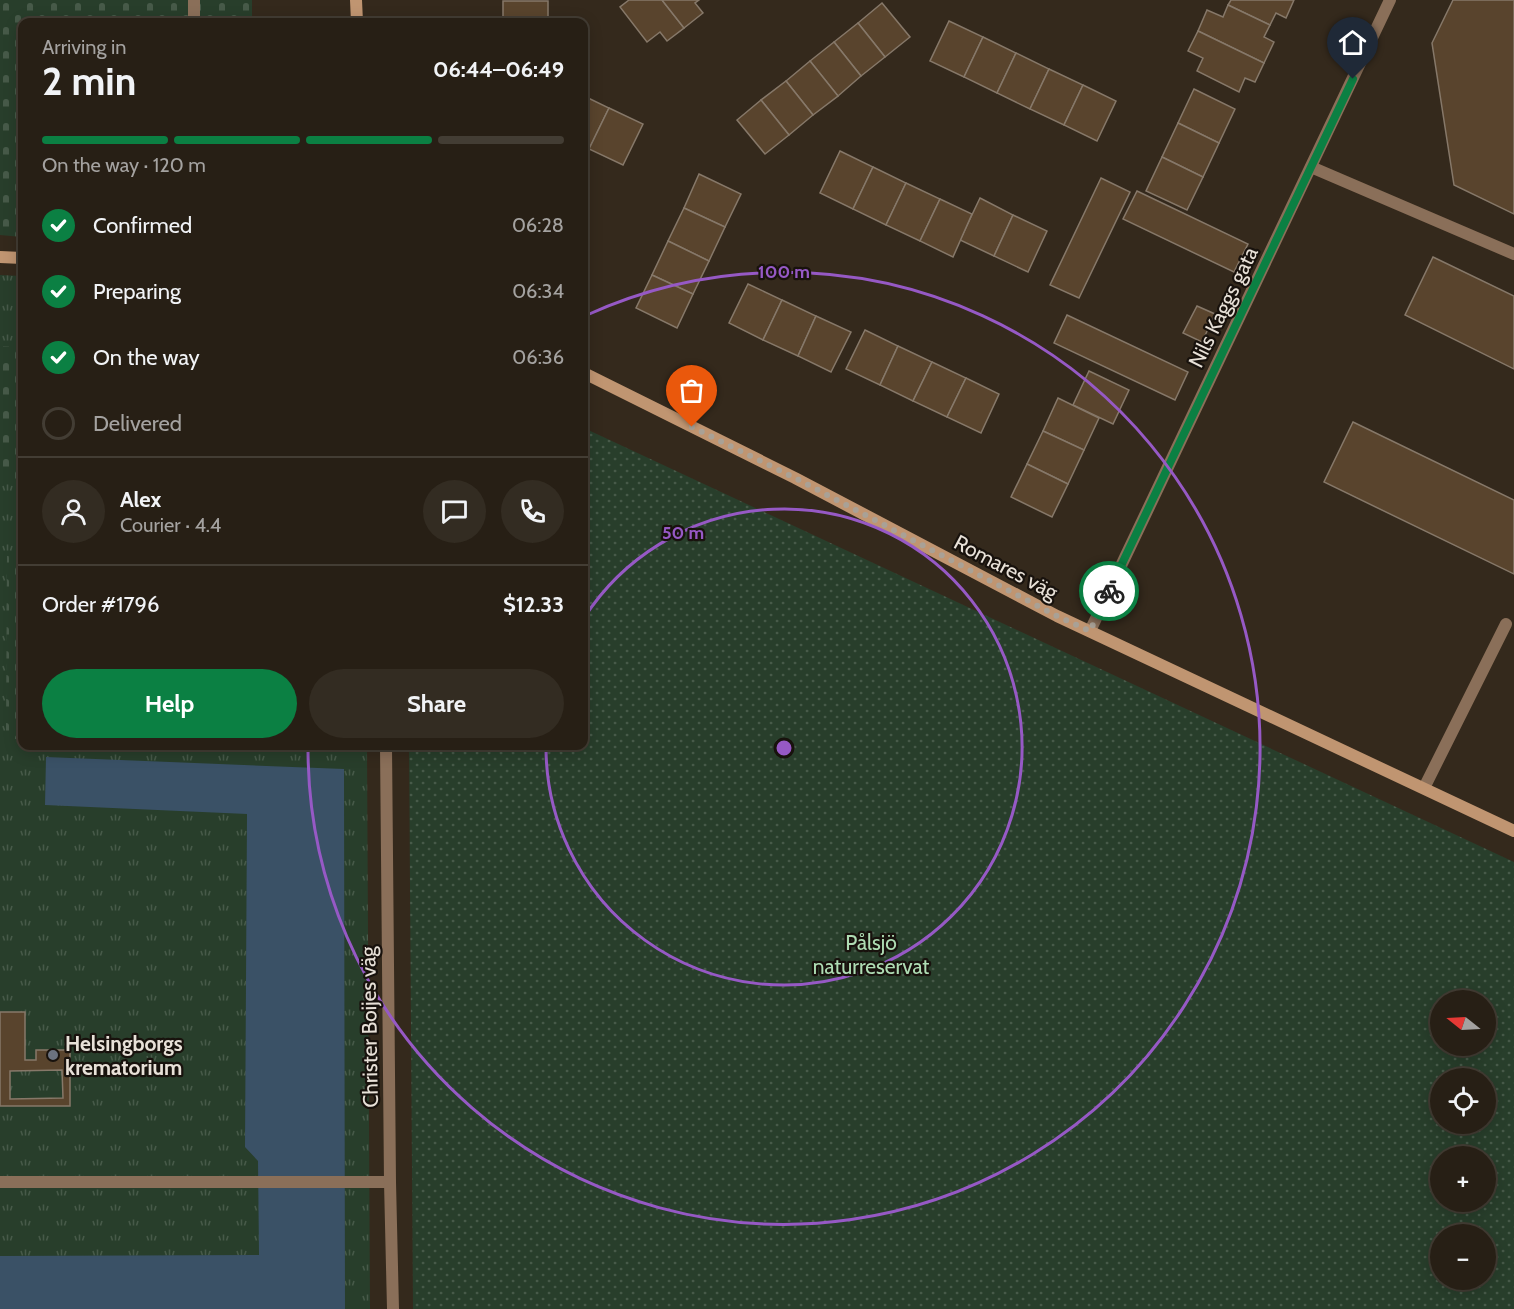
<!DOCTYPE html>
<meta charset="utf-8">
<style>
:root{--surface:#271f15;--page:#332c22;--text:#f1f3f6;--muted:#a4a2a0;--line:#433d34;--accent:#0b8043}
body{margin:0;font-family:Cabin,sans-serif;background:var(--page);color:var(--text);height:100vh;display:flex;flex-direction:column;font-size:22px;white-space:nowrap}
*{box-sizing:border-box;margin:0}
p{font-size:20px;color:var(--muted)}
.icon{flex:none;width:33px;height:33px;fill:none;stroke:currentColor;stroke-width:2;stroke-linecap:round;stroke-linejoin:round}
.map{position:relative;flex:1;overflow:hidden}
.details{position:absolute;left:18px;top:18px;width:570px;height:732px;display:flex;flex-direction:column;background:var(--surface);border-radius:12px;box-shadow:0 3px 15px #0003,0 0 0 2px var(--line)}
.details>*{flex:none}
.needle{width:39px;rotate:288deg}
.tools{position:absolute;left:1430px;top:990px;display:grid;gap:12px}
.tools a{display:grid;place-items:center;width:66px;height:66px;border-radius:50%;background:var(--surface);box-shadow:0 3px 15px #0003,0 0 0 2px var(--line);font-size:30px}
.pin{position:absolute;display:grid;place-items:center;width:51px;height:51px;color:#fff;margin:-62px -26px;border-radius:50% 50% 50% 0;rotate:-45deg;box-shadow:0 0 6px #0007}
.pin .icon{rotate:45deg}
.courier{position:absolute;display:grid;place-items:center;width:60px;height:60px;margin:-30px;border:4px solid #0b8043;border-radius:50%;background:#fff;color:#222;box-shadow:0 2px 8px #0007}
.summary em{font-style:normal;font-weight:700}
.summary div{display:flex;flex-direction:column-reverse}
.summary{display:flex;align-items:center;justify-content:space-between;height:102px;padding:0 24px}
h1{font-size:39px;font-weight:700;line-height:45px}
.bar{display:grid;grid-template-columns:repeat(4,1fr);gap:9px 6px;align-content:center;height:72px;padding:0 24px}
.bar i{height:8px;border-radius:4px;background:var(--line)}
.bar .on{background:var(--accent)}
.bar p{grid-column:span 4}
.line{display:flex;align-items:center;gap:15px;padding:0 24px;border-top:2px solid var(--line)}
.line div{flex:1}
.round{display:grid;place-items:center;flex:none;width:63px;height:63px;border-radius:32px;background:var(--page)}
ol{padding:0 24px;list-style:none}
li{display:flex;align-items:center;gap:18px;height:66px}
li p{margin-inline-start:auto}
li .icon{padding:6px;border-radius:50%;background:var(--accent);color:#fff;stroke-width:4}
li:last-child{color:var(--muted)}
li i{width:33px;height:33px;border:3px solid var(--line);border-radius:50%}
.action{display:flex;gap:12px;margin-top:auto;padding:12px 24px}
.action a{flex:1;height:69px;border-radius:36px;background:var(--accent);color:#fff;font-size:24px;font-weight:700;line-height:69px;text-align:center}
.action a+a{background:var(--page);color:var(--text)}
.map>svg:first-child{display:block}
.grass{fill:url(#grass-tufts)}
.cemetery{fill:url(#cemetery-stones)}
.park{fill:url(#park-dots);fill-rule:evenodd}
.water{fill:#3a5166}
.building{fill:#59442d;stroke:#867869;stroke-width:1.5;fill-rule:evenodd}
.lines{fill:none;stroke-linecap:round;stroke-linejoin:round}
.lane{stroke:#8a6f59;stroke-width:12}
.street{stroke:#8a6f59;stroke-width:12}
.secondary{stroke:#c09571;stroke-width:12}
.done{stroke:#a9a196;stroke-width:6;stroke-dasharray:0 10.8}
.route{stroke:#0b8043;stroke-width:8}
.ring{fill:none;stroke:#9659c5;stroke-width:3}
.worship-dot{fill:#6b7280;stroke:#18120d;stroke-width:2}
.labels{text-anchor:middle;dominant-baseline:central;stroke-width:4.5;stroke-linejoin:round;paint-order:stroke}
.street-label{font-size:21px;fill:#e8e1d8;stroke:#18120d}
.park-label{font-size:21px;fill:#aedcb3;stroke:#18120d}
.poi-label{font-size:21px;font-weight:bold;fill:#e8e1d8;stroke:#18120d;text-anchor:start}
.centre{fill:#9659c5;stroke:#18120d;stroke-width:3}
.ring-label{font-size:18px;text-anchor:middle;font-weight:bold;fill:#9659c5;stroke:#18120d;stroke-width:4.5;stroke-linejoin:round;paint-order:stroke}
</style>
<div class="map">
<svg width="1514" height="1309" viewBox="0 0 1514 1309">
<defs>
<pattern id="grass-tufts" width="24" height="20" patternUnits="userSpaceOnUse" patternTransform="scale(1.5)"><rect width="24" height="20" fill="#283e2b"/><path d="M3 7l-1-3M5 7V3M7 7l1-3M15 17l-1-3M17 17v-4M19 17l1-3" fill="none" stroke="#475a49"/></pattern>
<pattern id="cemetery-stones" width="16" height="16" patternUnits="userSpaceOnUse" patternTransform="scale(1.5)"><rect width="16" height="16" fill="#283e2b"/><path d="M2 7V4a2 2 0 0 1 4 0v3zM10 15v-3a2 2 0 0 1 4 0v3z" fill="#475a49"/></pattern>
<pattern id="park-dots" width="8" height="8" patternUnits="userSpaceOnUse" patternTransform="scale(1.5)"><rect width="8" height="8" fill="#283e2b"/><path d="M2 2h.1M6 6h.1" fill="none" stroke="#475a49" stroke-width="1.8" stroke-linecap="round"/></pattern>
</defs>
<rect width="100%" height="100%" fill="#34291c"/>
<polygon class="grass" points="0,275 22,276 22,746 367,746 370,1309 0,1309"/>
<g class="cemetery">
<polygon points="0,0 252,0 252,22 22,22 22,237 0,235"/>
<polygon points="0,346 22,347 22,481 0,482"/>
<polygon points="22,555 22,739 6,739 7,556"/>
<polygon points="196,746 347,746 347,751"/>
</g>
<path class="park" d="M584,428L1514,862V1309H413L409,746H584ZM1440,1000H1485V1046H1440ZM1440,1078H1485V1124H1440ZM1440,1156H1485V1202H1440ZM1440,1234H1485V1280H1440Z"/>
<polygon class="water" points="46,757 344,769 345,1309 0,1309 0,1256 259,1255 258,1161 245,1147 247,814 45,805"/>
<g class="building">
<polygon points="629,0 662,0 684,28 667,41 660,32 647,42 620,7"/>
<polygon points="662,0 699,0 695,3 703,13 684,28"/>
<polygon points="1231,0 1294,0 1286,18 1276,13 1270,25 1228,5"/>
<polygon points="1453,0 1514,0 1514,214 1454,185 1432,43"/>
<rect x="503" y="1" width="45" height="21"/>
<polygon points="882,3 910,37 885,57 858,23"/>
<polygon points="1228,5 1270,25 1264,37 1274,42 1264,63 1198,31 1207,10 1223,17"/>
<polygon points="949,21 983,37 964,77 930,61"/>
<polygon points="858,23 885,57 861,76 834,42"/>
<polygon points="1198,31 1264,63 1255,82 1245,78 1239,92 1197,71 1203,58 1188,51"/>
<polygon points="983,37 1016,53 997,93 964,77"/>
<polygon points="834,42 861,76 838,96 810,61"/>
<polygon points="1016,53 1049,69 1030,109 997,93"/>
<polygon points="810,61 838,96 813,115 786,81"/>
<polygon points="1049,69 1083,85 1064,125 1030,109"/>
<polygon points="786,81 813,115 789,135 761,100"/>
<polygon points="1083,85 1116,101 1097,141 1064,125"/>
<polygon points="1194,89 1235,109 1219,143 1178,123"/>
<polygon points="584,96 609,108 589,149 584,146"/>
<polygon points="761,100 789,135 765,154 737,120"/>
<polygon points="609,108 643,124 623,165 589,149"/>
<polygon points="1178,123 1219,143 1203,177 1162,157"/>
<polygon points="840,151 873,167 853,209 820,193"/>
<polygon points="1162,157 1203,177 1187,210 1146,191"/>
<polygon points="873,167 906,183 886,225 853,209"/>
<polygon points="699,174 741,194 725,227 684,208"/>
<polygon points="1101,178 1130,192 1079,298 1050,285"/>
<polygon points="906,183 940,199 920,241 886,225"/>
<polygon points="1137,191 1248,244 1234,272 1123,219"/>
<polygon points="980,198 1013,215 994,256 960,240"/>
<polygon points="940,199 972,214 953,257 920,241"/>
<polygon points="684,208 725,227 709,261 668,241"/>
<polygon points="1013,215 1047,231 1028,272 994,256"/>
<polygon points="668,241 709,261 693,294 652,275"/>
<polygon points="1433,257 1514,296 1514,369 1405,315"/>
<polygon points="652,275 693,294 677,328 636,308"/>
<polygon points="748,284 782,300 763,340 729,323"/>
<polygon points="782,300 816,316 798,356 763,340"/>
<polygon points="1197,306 1215,314 1202,342 1183,333"/>
<polygon points="1067,315 1188,372 1175,400 1054,343"/>
<polygon points="816,316 851,332 831,372 798,356"/>
<polygon points="865,330 898,346 880,385 846,369"/>
<polygon points="898,346 932,362 913,401 880,385"/>
<polygon points="932,362 966,378 947,417 913,401"/>
<polygon points="1089,371 1129,390 1113,424 1073,405"/>
<polygon points="966,378 999,394 981,433 947,417"/>
<polygon points="1058,398 1099,418 1084,450 1043,431"/>
<polygon points="1353,422 1514,500 1514,574 1324,482"/>
<polygon points="1043,431 1084,450 1068,484 1027,464"/>
<polygon points="1027,464 1068,484 1052,517 1011,497"/>
<path d="M0,1012H25V1060H36V1050H70V1106H0ZM62,1070L63,1098L10,1099V1071Z"/>
</g>
<g class="lines">
<g class="lane">
<polyline points="194,22 194,0"/>
<polyline points="1311,167 1514,254"/>
<polyline points="1424,788 1506,624"/>
<polyline points="0,1182 390,1182"/>
</g>
<g class="street">
<polyline points="1090,631 1390,0"/>
<polyline points="386,746 390,1182 393,1309"/>
</g>
<g class="secondary">
<polyline points="356,0 357,22"/>
<polyline points="0,257 22,258"/>
<polyline points="584,373 795,478 1057,616 1514,831"/>
</g>
</g>
<g class="lines">
<polyline class="done" points="692,427 795,478 1057,616 1090,631 1109,591"/>
<polyline class="route" points="1109,591 1353,79"/>
</g>
<g class="ring">
<path d="M584 618A238 238 0 1 1 546 746"/>
<path d="M587 315A476 476 0 1 1 308 748"/>
</g>
<circle class="worship-dot" cx="53" cy="1055" r="6"/>
<g class="labels">
<g class="street-label">
<text transform="translate(1223 307) rotate(-64)">Nils Kaggs gata</text>
<text transform="translate(1006 567) rotate(28)">Romares väg</text>
<text transform="translate(369 1027) rotate(-91)">Christer Boijes väg</text>
</g>
<g class="park-label">
<text x="871" y="942">Pålsjö<tspan x="871" dy="24">naturreservat</tspan></text>
</g>
<g class="poi-label">
<text x="65" y="1043">Helsingborgs<tspan x="65" dy="24">krematorium</tspan></text>
</g>
</g>
<circle cx="784" cy="748" r="9" class="centre"/>
<g class="ring-label">
<text x="784" y="278">100 m</text>
<text x="683" y="539">50 m</text>
</g>
</svg>
<div class="tools">
<a><svg class="needle" viewBox="-14 -14 28 28"><path d="M0-13l5 13h-10z" fill="#e53935"/><path d="M0 13l5-13h-10z" fill="#a4a2a0"/></svg></a>
<a><svg class="icon" aria-label="locate" viewBox="0 0 24 24"><circle cx="12" cy="12" r="6"/><path d="M12 2v4M12 18v4M2 12h4M18 12h4"/></svg></a>
<a>+</a>
<a>−</a>
</div>
<div class="pin" style="left:692px;top:427px;background:#ea580c"><svg class="icon" aria-label="bag" viewBox="0 0 24 24"><path d="M5 8h14l-1 12H6zM9 8a3 3 0 0 1 6 0"/></svg></div>
<div class="pin" style="left:1353px;top:79px;background:#1f2937"><svg class="icon" aria-label="home" viewBox="0 0 24 24"><path d="M3 11l9-7 9 7M6 9v11h12V9"/></svg></div>
<div class="courier" style="left:1109px;top:591px"><svg class="icon" aria-label="bike" viewBox="0 0 24 24"><circle cx="6" cy="16" r="4"/><circle cx="18" cy="16" r="4"/><path d="M6 16l4-8h5l3 8M10 8l3 8H6M13 5h3"/></svg></div>
<section class="details">
<div class="summary"><div><h1>2 min</h1><p>Arriving in</p></div><em>06:44–06:49</em></div>
<div class="bar"><i class="on"></i><i class="on"></i><i class="on"></i><i></i><p>On the way · 120 m</p></div>
<ol>
<li><svg class="icon" aria-label="check" viewBox="0 0 24 24"><path d="M5 12l5 5 9-10"/></svg>Confirmed<p>06:28</p></li>
<li><svg class="icon" aria-label="check" viewBox="0 0 24 24"><path d="M5 12l5 5 9-10"/></svg>Preparing<p>06:34</p></li>
<li><svg class="icon" aria-label="check" viewBox="0 0 24 24"><path d="M5 12l5 5 9-10"/></svg>On the way<p>06:36</p></li>
<li><i></i>Delivered</li>
</ol>
<div class="line" style="height:108px"><a class="round"><svg class="icon" aria-label="person" viewBox="0 0 24 24"><circle cx="12" cy="8" r="4"/><path d="M4 21q1-7 8-7t8 7"/></svg></a><div><b>Alex</b><p>Courier · 4.4</p></div><a class="round"><svg class="icon" aria-label="chat" viewBox="0 0 24 24"><path d="M4 5h16v11H9l-5 4z"/></svg></a><a class="round"><svg class="icon" aria-label="phone" viewBox="0 0 24 24"><path d="M5 4h4l2 5-3 2q2 4 5 5l2-3 5 2v4C11 20 4 13 5 4z"/></svg></a></div>
<div class="line" style="height:78px"><div>Order #1796</div><b>$12.33</b></div>
<div class="action"><a>Help</a><a>Share</a></div>
</section>
</div>
